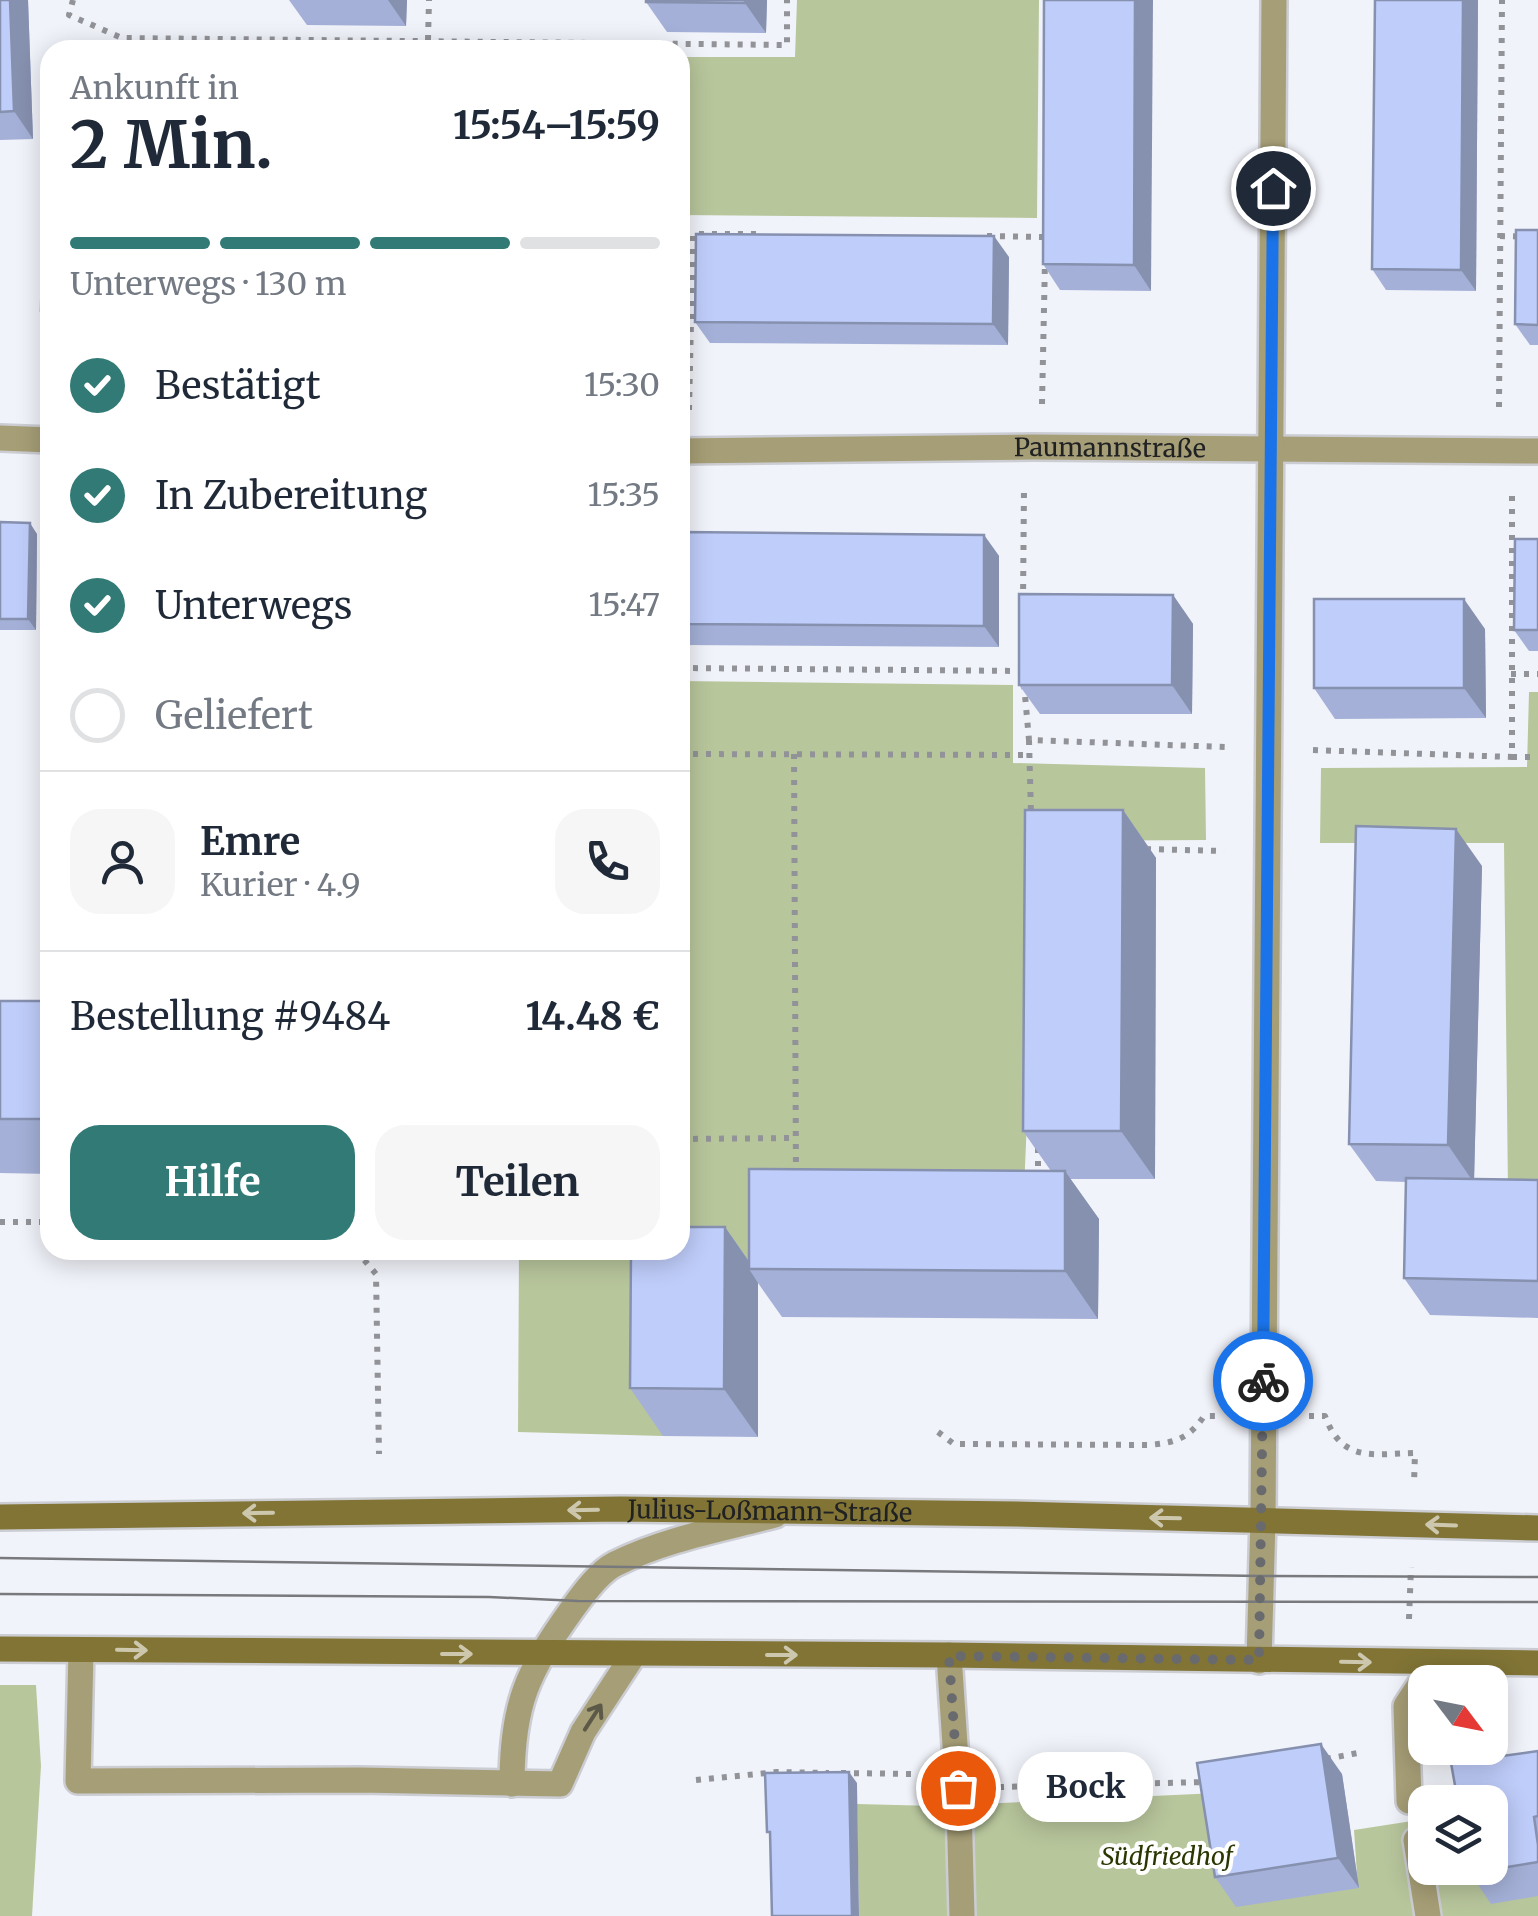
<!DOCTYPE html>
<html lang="de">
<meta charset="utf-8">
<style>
:root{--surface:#fff;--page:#f6f6f7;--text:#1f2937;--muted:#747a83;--line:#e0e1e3;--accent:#317a75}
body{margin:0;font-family:Merriweather,serif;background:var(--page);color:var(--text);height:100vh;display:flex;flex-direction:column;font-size:38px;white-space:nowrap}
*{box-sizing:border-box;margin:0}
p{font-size:32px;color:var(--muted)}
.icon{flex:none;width:55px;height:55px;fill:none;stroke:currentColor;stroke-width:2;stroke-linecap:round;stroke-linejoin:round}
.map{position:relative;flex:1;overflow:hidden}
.sheet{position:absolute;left:40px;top:40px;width:650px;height:1220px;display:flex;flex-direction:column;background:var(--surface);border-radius:30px;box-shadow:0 5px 25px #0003}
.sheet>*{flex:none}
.needle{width:65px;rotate:122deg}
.buttons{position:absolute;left:1408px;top:1665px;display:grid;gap:20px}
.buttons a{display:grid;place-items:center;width:100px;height:100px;border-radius:20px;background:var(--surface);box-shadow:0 5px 25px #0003;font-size:50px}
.pin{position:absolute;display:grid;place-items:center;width:85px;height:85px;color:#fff;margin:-42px;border:5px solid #fff;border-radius:50%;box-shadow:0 2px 10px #0007}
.courier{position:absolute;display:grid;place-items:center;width:100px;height:100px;margin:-50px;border:8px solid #1a73e8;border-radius:50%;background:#fff;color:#222;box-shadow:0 2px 12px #0007}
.bubble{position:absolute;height:70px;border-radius:30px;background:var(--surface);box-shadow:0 5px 25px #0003;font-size:32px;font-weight:700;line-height:70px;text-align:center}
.headline em{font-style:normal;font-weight:700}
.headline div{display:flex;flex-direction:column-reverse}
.headline{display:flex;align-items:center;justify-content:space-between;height:170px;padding:0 30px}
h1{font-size:65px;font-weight:700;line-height:75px}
.bar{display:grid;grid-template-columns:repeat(4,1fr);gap:15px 10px;align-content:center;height:120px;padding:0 30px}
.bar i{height:12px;border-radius:8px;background:var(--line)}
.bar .on{background:var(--accent)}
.bar p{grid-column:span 4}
.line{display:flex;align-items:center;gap:25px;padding:0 30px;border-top:2px solid var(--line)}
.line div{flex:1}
.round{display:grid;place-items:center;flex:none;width:105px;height:105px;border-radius:30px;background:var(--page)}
ol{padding:0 30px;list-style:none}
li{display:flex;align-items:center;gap:30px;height:110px}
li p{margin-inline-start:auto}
li .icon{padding:10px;border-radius:50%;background:var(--accent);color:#fff;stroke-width:4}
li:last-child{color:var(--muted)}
li i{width:55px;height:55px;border:5px solid var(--line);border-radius:50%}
.button{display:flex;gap:20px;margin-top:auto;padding:20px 30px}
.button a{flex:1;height:115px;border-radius:30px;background:var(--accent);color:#fff;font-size:40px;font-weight:700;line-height:115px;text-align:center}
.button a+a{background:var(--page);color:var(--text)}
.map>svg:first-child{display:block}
.green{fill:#b8c69c}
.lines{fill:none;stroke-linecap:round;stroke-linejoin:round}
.lane-casing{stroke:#cbcdd3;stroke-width:30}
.street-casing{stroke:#cbcdd3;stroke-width:30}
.secondary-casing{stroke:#cbcdd3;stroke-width:30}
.path{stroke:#929398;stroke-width:6;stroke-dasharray:5 8;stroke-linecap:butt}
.lane{stroke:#a69e76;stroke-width:25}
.street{stroke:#a69e76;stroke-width:25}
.secondary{stroke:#817435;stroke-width:25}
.tram{stroke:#78797d;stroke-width:2.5}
.wall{fill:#a4b0d7}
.shaded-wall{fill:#8690af}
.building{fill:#bfcdfa;stroke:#8690af;stroke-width:2.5}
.oneway{stroke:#cdc7ae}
.oneway2{stroke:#5c5948}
.done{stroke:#696a6e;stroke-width:10;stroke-dasharray:0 18}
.route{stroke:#1a73e8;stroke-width:12}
.labels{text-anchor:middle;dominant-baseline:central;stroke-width:8;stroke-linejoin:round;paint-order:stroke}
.street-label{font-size:25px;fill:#202123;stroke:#fff}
.park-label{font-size:25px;font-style:italic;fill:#2a3702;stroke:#fff}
</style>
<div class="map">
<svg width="1538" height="1916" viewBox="0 0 1538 1916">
<rect width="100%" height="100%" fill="#f1f3fa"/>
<g class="green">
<polygon points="797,0 1039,0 1037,218 680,215 680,57 795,57"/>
<polygon points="680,681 1013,685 1013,763 1205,768 1206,840 1039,841 1024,1190 782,1275 664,1275 663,1436 518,1432 519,1250 680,1250"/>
<polygon points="1529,692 1538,692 1538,1192 1508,1191 1504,843 1320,843 1321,768 1527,767"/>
<polygon points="0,1685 36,1685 41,1766 32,1916 0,1916"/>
<polygon points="1218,1793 1358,1888 1354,1830 1425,1819 1425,1868 1479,1868 1538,1874 1538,1916 859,1916 857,1804 936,1806"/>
</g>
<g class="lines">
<g class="lane-casing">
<g id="lane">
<polyline points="81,1650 78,1781 361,1780 560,1784 583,1732 634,1654"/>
<polyline points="949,1655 959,1805 962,1916"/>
<path d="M512,1784C512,1704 527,1672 573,1608C583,1594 599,1572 615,1564C665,1539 722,1529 775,1515"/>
<polyline points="1409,1801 1406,1706 1435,1662"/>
<polyline points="1416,1840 1428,1916"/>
</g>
</g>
<g class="street-casing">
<g id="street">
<polyline points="0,438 50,440"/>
<path id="s1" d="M680,451L1033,447L1538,451"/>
<polyline points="1259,1661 1263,1519 1274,0"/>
</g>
</g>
<g class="secondary-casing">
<g id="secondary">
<path id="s2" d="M0,1517L621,1509L1016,1514L1538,1528"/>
<polyline points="0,1649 949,1655 1538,1663"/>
</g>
</g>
<g class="path">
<polyline points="73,0 69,15 122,38 787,45 787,0"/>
<polyline points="428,40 429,0"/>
<polyline points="987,236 1045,237"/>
<polyline points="1500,236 1538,237"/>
<polyline points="1042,404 1045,261"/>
<polyline points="1499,407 1502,0"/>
<polyline points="689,410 693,234 759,234"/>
<polyline points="1023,602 1024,489"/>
<polyline points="680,668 1023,671"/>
<polyline points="1511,674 1538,674"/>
<polyline points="1024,684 1029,740 1225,747"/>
<polyline points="1029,740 1031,814"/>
<polyline points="1313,750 1512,757 1512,494"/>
<polyline points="680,754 1030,755"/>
<polyline points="794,754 796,1178"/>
<polyline points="1512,757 1538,757"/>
<polyline points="1146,849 1224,851"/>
<polyline points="680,1139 796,1138"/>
<polyline points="1038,1148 1038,1175"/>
<polyline points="0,1222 50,1222"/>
<polyline points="356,1250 376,1274 379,1454"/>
<path d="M1309,1416H1325C1342,1463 1373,1454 1415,1453L1414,1484"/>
<path d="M938,1432L954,1444L1148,1445C1174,1443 1189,1439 1204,1416H1221"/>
<polyline points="1409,1619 1411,1567"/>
<polyline points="1326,1759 1363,1752"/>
<polyline points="841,1773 914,1774"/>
<polyline points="696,1780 777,1772 829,1773"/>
<polyline points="999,1787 1206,1782"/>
</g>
<use href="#lane" class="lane"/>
<use href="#street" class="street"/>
<use href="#secondary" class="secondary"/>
<g class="tram">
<polyline points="0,1558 1261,1576 1538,1577"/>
<polyline points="0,1594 489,1597 578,1601 1538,1602"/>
</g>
</g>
<g class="wall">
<polygon points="0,0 28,0 33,139 0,140"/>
<polygon points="289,0 407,0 406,26 307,25"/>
<polygon points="767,0 766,33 667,32 646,2"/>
<polygon points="1044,0 1151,291 1060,290 1043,264"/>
<polygon points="1375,0 1478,0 1476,291 1386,290 1372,269"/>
<polygon points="50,215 50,324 41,311"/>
<polygon points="1538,230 1538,345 1530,345 1515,324"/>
<polygon points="1009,257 1008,345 710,343 695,322"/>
<polygon points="0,522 37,534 36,630 0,630"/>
<polygon points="680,532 984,535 999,556 999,647 680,645"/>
<polygon points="1538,539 1538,651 1529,651 1514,630"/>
<polygon points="1173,595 1193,624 1192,714 1040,714 1019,685"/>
<polygon points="1485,629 1486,718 1335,719 1314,688"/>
<polygon points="1123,810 1156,858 1155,1179 1070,1179 1099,1219 1098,1319 782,1317 758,1283 758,1437 663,1436 630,1388 725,1227 749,1261 1051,1171 1023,1131"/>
<polygon points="1482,866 1474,1179 1538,1180 1538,1318 1430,1315 1404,1278 1406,1182 1376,1181 1349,1144"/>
<polygon points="0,1001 50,1001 50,1174 0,1173"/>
<polygon points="1538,1751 1538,1896 1491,1904 1470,1873"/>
<polygon points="1342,1774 1359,1888 1236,1907 1215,1877"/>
</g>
<g class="shaded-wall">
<polygon points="10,0 28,0 33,139 14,111"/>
<polygon points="388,0 407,0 406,26"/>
<polygon points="745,0 767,0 766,33 745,3"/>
<polygon points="1135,0 1153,0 1151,291 1134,265"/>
<polygon points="1463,0 1478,0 1476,291 1461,270"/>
<polygon points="994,236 1009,257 1008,345 993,324"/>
<polygon points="30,523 37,534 36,630 28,619"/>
<polygon points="984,535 999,556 999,647 984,626"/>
<polygon points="1173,595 1193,624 1192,714 1172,685"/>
<polygon points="1464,599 1485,629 1486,718 1464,688"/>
<polygon points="1123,810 1156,858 1155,1179 1121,1131"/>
<polygon points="1456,829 1482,866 1474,1183 1448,1145"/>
<polygon points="1065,1171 1099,1219 1098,1319 1065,1271"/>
<polygon points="725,1227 754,1269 749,1269 758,1283 758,1437 724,1389"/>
<polygon points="1321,1744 1342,1774 1359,1888 1338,1858"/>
<polygon points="849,1772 857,1783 859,1916 852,1916"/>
</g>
<g class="building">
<polygon points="0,0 10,0 14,111 0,112"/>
<polygon points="646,0 745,0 745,3 646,2"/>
<polygon points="1044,0 1135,0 1134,265 1043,264"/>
<polygon points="1375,0 1463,0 1461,270 1372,269"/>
<polygon points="43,215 50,215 50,312 41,311"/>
<polygon points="1516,230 1538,230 1538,325 1515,324"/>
<polygon points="696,234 994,236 993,324 695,322"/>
<polygon points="0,522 30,523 28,619 0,619"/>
<polygon points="680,532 984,535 984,626 680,624"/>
<polygon points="1515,539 1538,539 1538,630 1514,630"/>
<polygon points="1019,594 1173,595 1172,685 1019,685"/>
<rect x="1314" y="599" width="150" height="89"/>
<polygon points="1025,810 1123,810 1121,1131 1023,1131"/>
<polygon points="1356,826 1456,829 1448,1145 1349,1144"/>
<rect x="0" y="1001" width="50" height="118"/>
<polygon points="749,1169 1065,1171 1065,1271 749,1269"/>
<polygon points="1406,1178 1538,1180 1538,1281 1404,1278"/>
<polygon points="680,1227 725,1227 724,1389 630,1388 631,1250 680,1250"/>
<polygon points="1321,1744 1338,1858 1215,1877 1197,1763"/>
<polygon points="1538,1751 1538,1816 1534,1817 1538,1845 1538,1862 1470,1873 1469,1868 1490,1868 1490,1802 1458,1802 1451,1763"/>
<polygon points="849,1772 852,1916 772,1916 770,1832 767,1832 765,1773"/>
</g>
<defs><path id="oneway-shaft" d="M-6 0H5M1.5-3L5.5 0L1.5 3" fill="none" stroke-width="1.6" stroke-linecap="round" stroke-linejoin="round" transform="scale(2.5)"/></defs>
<g class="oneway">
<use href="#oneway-shaft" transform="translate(583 1510) rotate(179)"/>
<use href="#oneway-shaft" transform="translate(258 1513) rotate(179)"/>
<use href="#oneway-shaft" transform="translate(1165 1518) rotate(-179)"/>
<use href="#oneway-shaft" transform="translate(1441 1525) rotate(-178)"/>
<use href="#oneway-shaft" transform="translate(132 1650) rotate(1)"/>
<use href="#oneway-shaft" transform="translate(457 1654)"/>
<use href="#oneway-shaft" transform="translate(782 1655)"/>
<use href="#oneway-shaft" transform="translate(1356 1662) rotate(1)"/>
</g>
<use class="oneway2" href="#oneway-shaft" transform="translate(593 1717) rotate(-57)"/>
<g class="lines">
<polyline class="done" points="958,1788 949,1656 1259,1660 1263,1381"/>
<polyline class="route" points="1263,1381 1273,188"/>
</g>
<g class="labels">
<g class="street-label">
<text stroke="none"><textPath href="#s1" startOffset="430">Paumannstraße</textPath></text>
<text stroke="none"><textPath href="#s2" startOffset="770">Julius-Loßmann-Straße</textPath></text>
</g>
<g class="park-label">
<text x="1167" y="1856">Südfriedhof</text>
</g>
</g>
</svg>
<div class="buttons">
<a><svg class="needle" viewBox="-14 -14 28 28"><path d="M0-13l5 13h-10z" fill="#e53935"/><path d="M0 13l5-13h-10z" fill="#747a83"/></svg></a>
<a><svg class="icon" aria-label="layers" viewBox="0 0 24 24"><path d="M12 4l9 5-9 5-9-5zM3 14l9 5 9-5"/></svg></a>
</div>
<div class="pin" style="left:958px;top:1788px;background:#ea580c"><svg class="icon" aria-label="bag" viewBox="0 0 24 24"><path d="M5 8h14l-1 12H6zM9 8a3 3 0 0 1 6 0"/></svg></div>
<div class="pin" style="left:1273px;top:188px;background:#1f2937"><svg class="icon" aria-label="home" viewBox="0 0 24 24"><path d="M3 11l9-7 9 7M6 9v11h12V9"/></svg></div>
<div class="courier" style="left:1263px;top:1381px"><svg class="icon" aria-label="bike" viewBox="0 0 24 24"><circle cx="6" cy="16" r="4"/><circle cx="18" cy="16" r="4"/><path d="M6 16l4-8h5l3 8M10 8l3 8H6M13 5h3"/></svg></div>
<div class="bubble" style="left:1018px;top:1752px;width:135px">Bock</div>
<section class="sheet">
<div class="headline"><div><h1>2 Min.</h1><p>Ankunft in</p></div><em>15:54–15:59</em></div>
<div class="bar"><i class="on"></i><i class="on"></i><i class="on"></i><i></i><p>Unterwegs · 130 m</p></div>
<ol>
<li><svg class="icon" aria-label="check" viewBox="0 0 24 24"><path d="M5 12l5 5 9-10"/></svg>Bestätigt<p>15:30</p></li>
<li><svg class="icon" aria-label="check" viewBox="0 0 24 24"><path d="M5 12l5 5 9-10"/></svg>In Zubereitung<p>15:35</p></li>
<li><svg class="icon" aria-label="check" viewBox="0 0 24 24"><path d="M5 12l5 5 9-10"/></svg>Unterwegs<p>15:47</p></li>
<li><i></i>Geliefert</li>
</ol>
<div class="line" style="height:180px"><a class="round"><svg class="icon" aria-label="person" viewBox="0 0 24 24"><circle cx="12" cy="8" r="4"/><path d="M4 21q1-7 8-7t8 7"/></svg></a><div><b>Emre</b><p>Kurier · 4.9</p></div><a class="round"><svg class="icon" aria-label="phone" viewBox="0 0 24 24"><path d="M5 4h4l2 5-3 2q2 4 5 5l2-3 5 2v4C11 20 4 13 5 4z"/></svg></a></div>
<div class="line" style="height:130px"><div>Bestellung #9484</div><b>14.48 €</b></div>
<div class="button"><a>Hilfe</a><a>Teilen</a></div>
</section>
</div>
